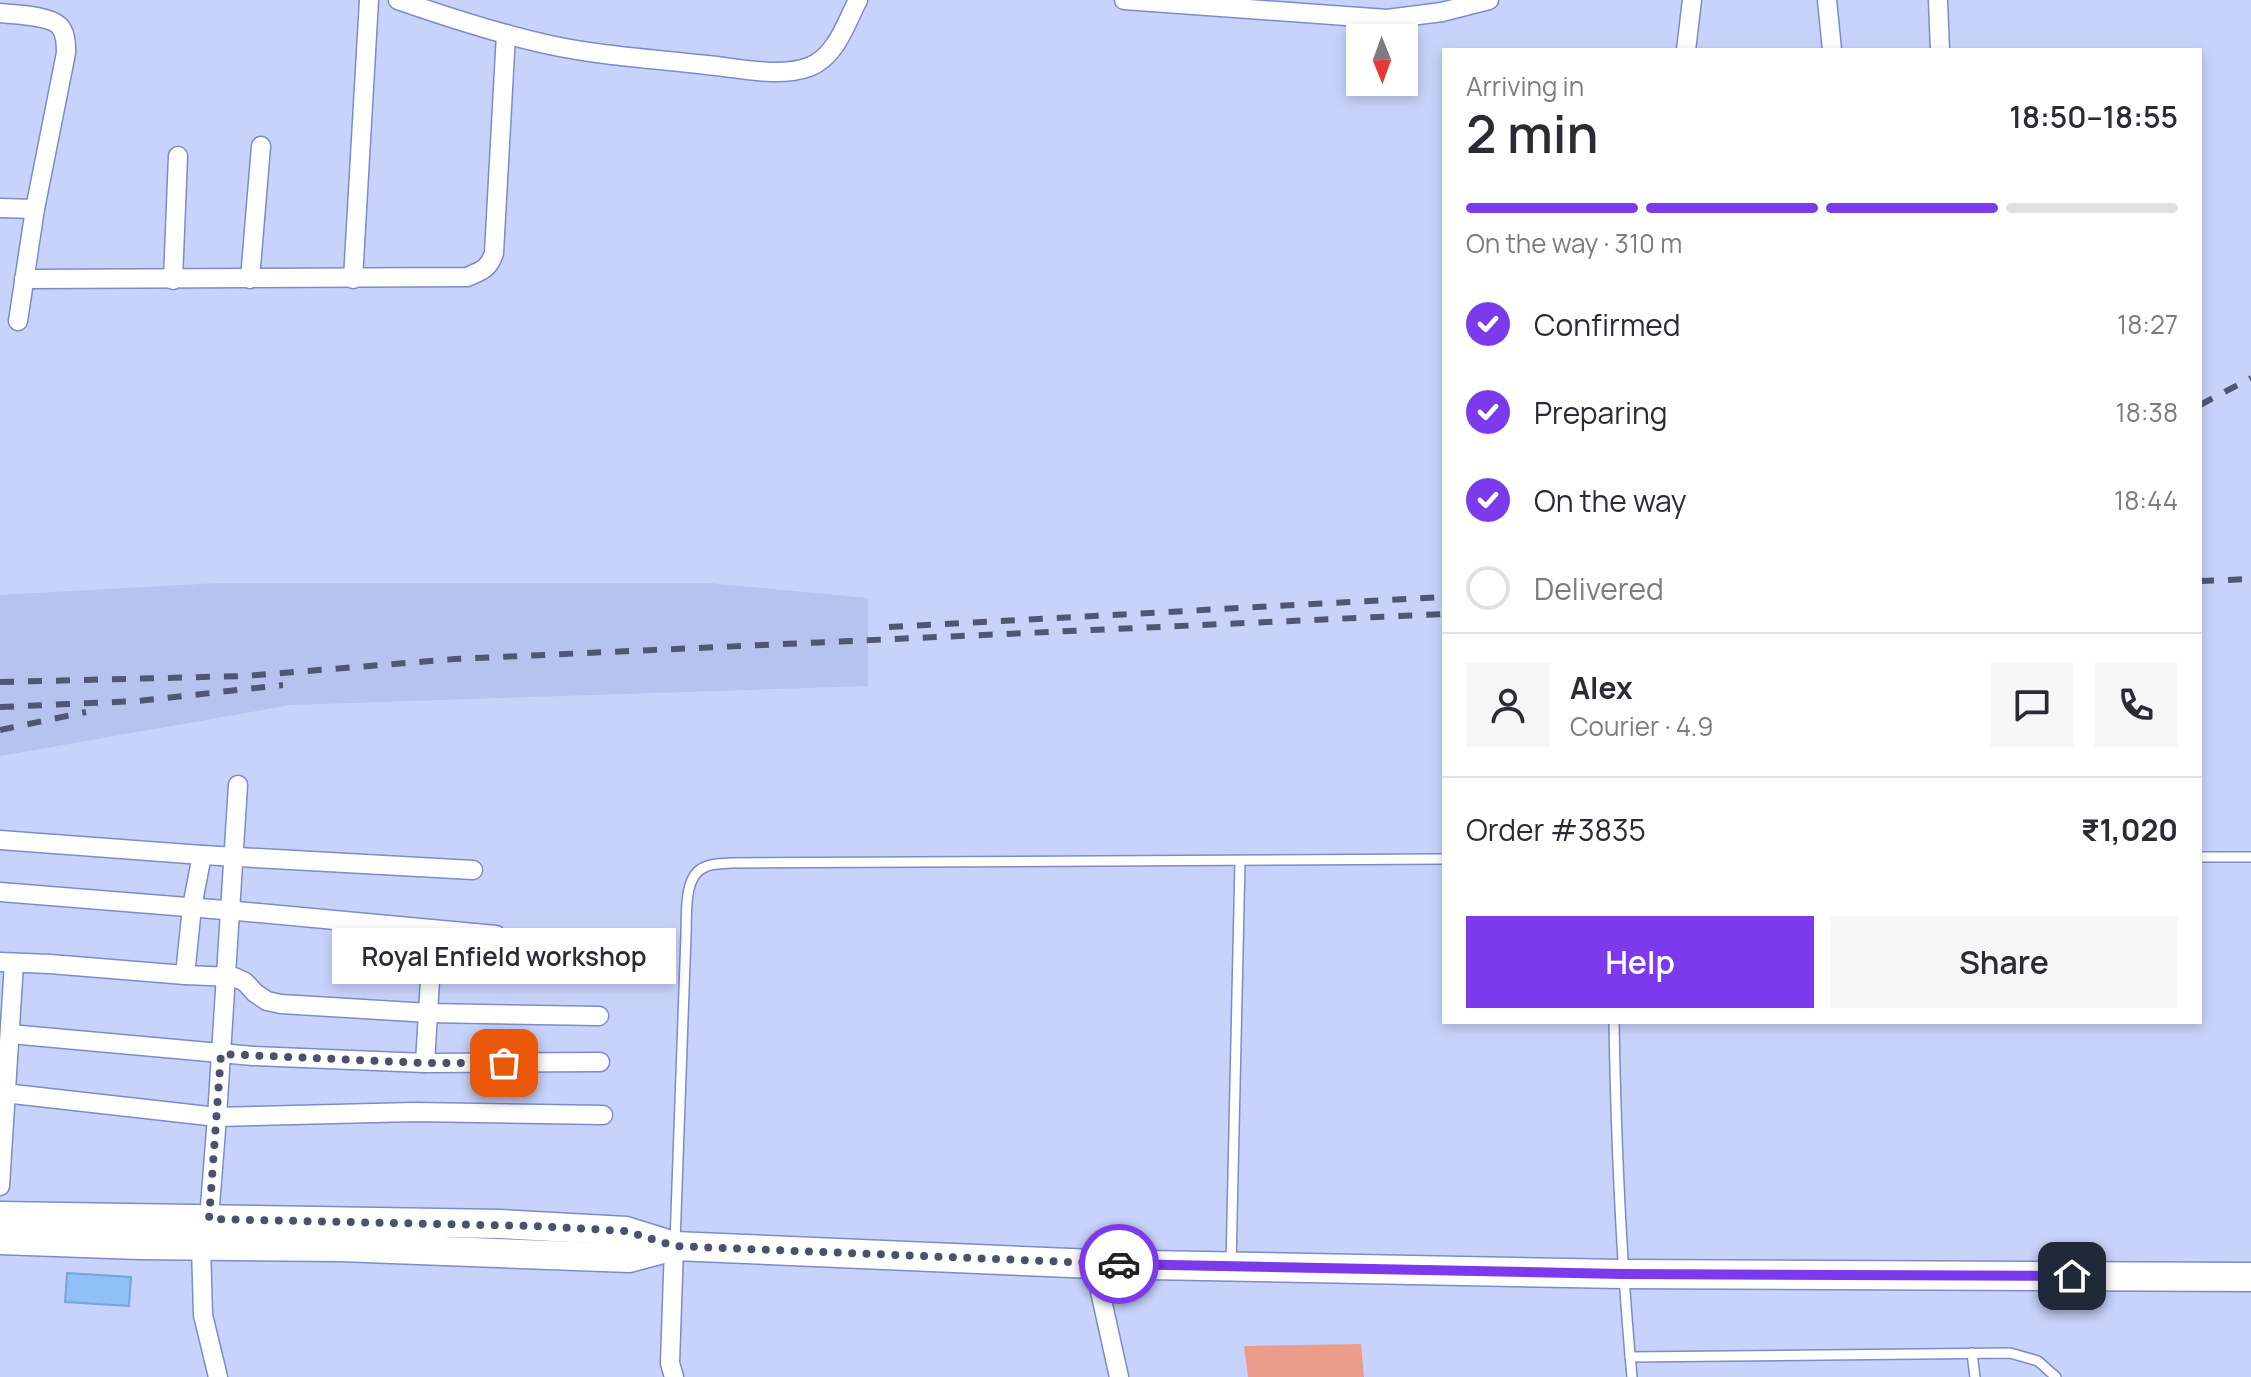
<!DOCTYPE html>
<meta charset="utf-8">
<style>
:root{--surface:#fff;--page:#f7f7f7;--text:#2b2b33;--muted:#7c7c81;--line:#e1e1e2;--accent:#7c3aed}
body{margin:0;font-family:Manrope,sans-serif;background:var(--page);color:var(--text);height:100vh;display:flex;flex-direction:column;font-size:30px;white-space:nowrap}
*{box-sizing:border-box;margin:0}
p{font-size:26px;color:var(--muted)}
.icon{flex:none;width:44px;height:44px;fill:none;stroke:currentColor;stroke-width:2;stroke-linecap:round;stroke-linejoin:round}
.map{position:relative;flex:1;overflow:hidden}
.panel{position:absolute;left:1442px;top:48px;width:760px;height:976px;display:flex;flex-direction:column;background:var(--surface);border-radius:0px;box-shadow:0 4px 12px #0003}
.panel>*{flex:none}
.needle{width:52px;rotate:179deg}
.controls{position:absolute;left:1346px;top:24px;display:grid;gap:16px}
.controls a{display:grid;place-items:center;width:72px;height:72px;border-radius:0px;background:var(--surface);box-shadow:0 4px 12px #0003;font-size:40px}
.pin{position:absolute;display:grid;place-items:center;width:68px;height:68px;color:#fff;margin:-34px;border-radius:16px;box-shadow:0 4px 12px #0006}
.courier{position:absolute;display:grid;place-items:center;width:80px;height:80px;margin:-40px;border:6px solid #7c3aed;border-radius:50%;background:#fff;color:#222;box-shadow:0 2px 10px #0007}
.bubble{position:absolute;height:56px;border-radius:0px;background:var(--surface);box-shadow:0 4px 12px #0003;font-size:26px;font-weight:600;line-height:56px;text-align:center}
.summary em{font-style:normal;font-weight:600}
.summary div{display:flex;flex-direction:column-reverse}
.summary{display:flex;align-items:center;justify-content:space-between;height:136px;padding:0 24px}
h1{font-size:52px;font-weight:600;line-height:60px}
.bar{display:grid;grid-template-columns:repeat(4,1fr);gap:12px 8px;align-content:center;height:96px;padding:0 24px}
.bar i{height:10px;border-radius:6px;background:var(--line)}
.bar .selected{background:var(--accent)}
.bar p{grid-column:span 4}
.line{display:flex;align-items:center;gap:20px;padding:0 24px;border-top:2px solid var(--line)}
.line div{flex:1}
.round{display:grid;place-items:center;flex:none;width:84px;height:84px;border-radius:0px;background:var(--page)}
ol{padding:0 24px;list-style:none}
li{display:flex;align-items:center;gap:24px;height:88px}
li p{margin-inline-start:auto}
li .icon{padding:8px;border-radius:50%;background:var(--accent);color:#fff;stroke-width:4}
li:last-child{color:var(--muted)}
li i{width:44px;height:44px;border:4px solid var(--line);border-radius:50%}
.button{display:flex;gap:16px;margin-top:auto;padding:16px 24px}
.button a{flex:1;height:92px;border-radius:0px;background:var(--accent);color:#fff;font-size:32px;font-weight:600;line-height:92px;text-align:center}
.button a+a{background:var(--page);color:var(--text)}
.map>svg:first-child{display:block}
.built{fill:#b7c3ef}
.green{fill:#eb9c8b}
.building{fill:#8fbff7;stroke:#76a4db;stroke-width:2}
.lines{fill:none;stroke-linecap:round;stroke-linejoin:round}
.lane-casing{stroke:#7c8bca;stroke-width:12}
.street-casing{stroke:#7c8bca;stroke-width:21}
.primary-casing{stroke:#7c8bca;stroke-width:31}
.lane{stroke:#fff;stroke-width:9}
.street{stroke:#fff;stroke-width:18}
.primary{stroke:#fff;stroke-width:28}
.rail{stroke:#505774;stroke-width:6;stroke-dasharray:14 14;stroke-linecap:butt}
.done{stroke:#4b526f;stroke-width:8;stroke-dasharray:0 14.4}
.route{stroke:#7c3aed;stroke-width:10}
</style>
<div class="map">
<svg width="2251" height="1377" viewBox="0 0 2251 1377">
<rect width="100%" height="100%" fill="#c8d3fb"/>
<polygon class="built" points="218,583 709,583 868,598 868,686 291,705 0,756 0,595"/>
<polygon class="green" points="1361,1344 1364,1377 1248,1377 1244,1346"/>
<polygon class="building" points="67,1273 131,1277 129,1306 65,1302"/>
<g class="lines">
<g class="lane-casing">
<g id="lane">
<polyline points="2200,857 2251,857"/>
<path d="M1614,1022C1616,1141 1621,1259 1632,1377"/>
<path d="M675,1243L686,934C687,915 683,875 705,867C713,863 723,864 731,863L1444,859"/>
<polyline points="1231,1265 1240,861"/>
<polyline points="1972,1353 1975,1377"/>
<polyline points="1630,1357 2010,1353 2038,1361 2056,1377"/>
</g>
</g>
<g class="street-casing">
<g id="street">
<path d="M398,0C447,17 498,34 550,45C601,56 654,59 707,65C739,68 778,78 809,67C836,57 846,23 858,0"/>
<polyline points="1124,0 1387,19 1442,12 1489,0"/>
<polyline points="1827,0 1832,50"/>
<polyline points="1938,0 1940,50"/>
<path d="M0,13C15,15 53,15 61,28C66,35 66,45 66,53L35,209L18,321"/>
<polyline points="1686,50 1692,0"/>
<polyline points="0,208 35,209"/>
<path d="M24,279L467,277C481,271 489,269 494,253L506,34"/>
<polyline points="250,279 261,146"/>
<polyline points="353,279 369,0"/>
<polyline points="173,280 178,156"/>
<polyline points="0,840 202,855 473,870"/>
<polyline points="0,892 237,911 496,935"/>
<polyline points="0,962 50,964 185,975 234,977 245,982 255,993 267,1001 281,1004 429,1013 599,1016"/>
<polyline points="185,975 192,907 202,855"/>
<polyline points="10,1034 253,1056 425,1063 600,1062"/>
<polyline points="425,1063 433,930"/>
<polyline points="4,1093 217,1117 414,1112 603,1115"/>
<polyline points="0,1186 14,963"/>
<polyline points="1094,1264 1119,1377"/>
<polyline points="218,1377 203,1315 201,1245 209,1219 217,1117 238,785"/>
<polyline points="674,1377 670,1363 674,1246"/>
</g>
</g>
<g class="primary-casing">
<g id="primary">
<polyline points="0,1216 500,1224 626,1231 674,1246 1094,1264 1622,1274 2251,1277"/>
<polyline points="0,1240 139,1245 340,1247 629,1258 674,1246"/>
</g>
</g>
<use href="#lane" class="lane"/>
<use href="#street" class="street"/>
<use href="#primary" class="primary"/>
<g class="rail">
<polyline points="2200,405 2251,378"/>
<polyline points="2200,581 2251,579"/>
<polyline points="889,627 1444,597"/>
<polyline points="0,682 245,676 455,659 1444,614"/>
<polyline points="0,707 138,701 283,685"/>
<polyline points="0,730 86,712"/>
</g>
</g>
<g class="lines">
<polyline class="done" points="504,1063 425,1063 221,1054 209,1219 532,1226 626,1231 674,1246 1119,1264"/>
<polyline class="route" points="1119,1264 1622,1274 2072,1276"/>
</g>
</svg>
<div class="controls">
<a><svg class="needle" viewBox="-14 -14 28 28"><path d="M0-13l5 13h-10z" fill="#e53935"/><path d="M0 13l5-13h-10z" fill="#7c7c81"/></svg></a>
</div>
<div class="pin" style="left:504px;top:1063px;background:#ea580c"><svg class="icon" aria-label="bag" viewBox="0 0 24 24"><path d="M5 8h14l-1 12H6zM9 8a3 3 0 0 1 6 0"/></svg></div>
<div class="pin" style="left:2072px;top:1276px;background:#1f2937"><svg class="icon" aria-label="home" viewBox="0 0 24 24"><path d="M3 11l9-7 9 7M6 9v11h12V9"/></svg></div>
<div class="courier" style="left:1119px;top:1264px"><svg class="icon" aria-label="car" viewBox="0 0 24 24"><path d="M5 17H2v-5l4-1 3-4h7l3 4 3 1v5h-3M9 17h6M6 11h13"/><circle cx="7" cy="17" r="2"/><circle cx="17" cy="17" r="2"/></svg></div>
<div class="bubble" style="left:332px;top:928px;width:344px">Royal Enfield workshop</div>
<section class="panel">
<div class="summary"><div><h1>2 min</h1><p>Arriving in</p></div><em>18:50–18:55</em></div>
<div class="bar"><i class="selected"></i><i class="selected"></i><i class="selected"></i><i></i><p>On the way · 310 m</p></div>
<ol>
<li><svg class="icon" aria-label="check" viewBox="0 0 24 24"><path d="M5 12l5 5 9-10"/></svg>Confirmed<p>18:27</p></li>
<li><svg class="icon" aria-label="check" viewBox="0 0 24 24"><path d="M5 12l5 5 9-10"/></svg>Preparing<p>18:38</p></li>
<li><svg class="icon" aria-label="check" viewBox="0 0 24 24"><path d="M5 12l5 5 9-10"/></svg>On the way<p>18:44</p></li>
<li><i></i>Delivered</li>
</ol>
<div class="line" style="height:144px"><a class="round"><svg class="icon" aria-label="person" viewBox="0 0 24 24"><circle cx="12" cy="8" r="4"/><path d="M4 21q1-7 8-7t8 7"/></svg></a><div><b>Alex</b><p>Courier · 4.9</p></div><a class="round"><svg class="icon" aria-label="chat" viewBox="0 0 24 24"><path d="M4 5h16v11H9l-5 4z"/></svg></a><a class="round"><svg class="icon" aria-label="phone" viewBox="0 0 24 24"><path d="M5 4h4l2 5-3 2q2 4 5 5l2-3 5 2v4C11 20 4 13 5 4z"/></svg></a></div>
<div class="line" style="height:104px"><div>Order #3835</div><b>₹1,020</b></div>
<div class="button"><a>Help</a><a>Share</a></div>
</section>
</div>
